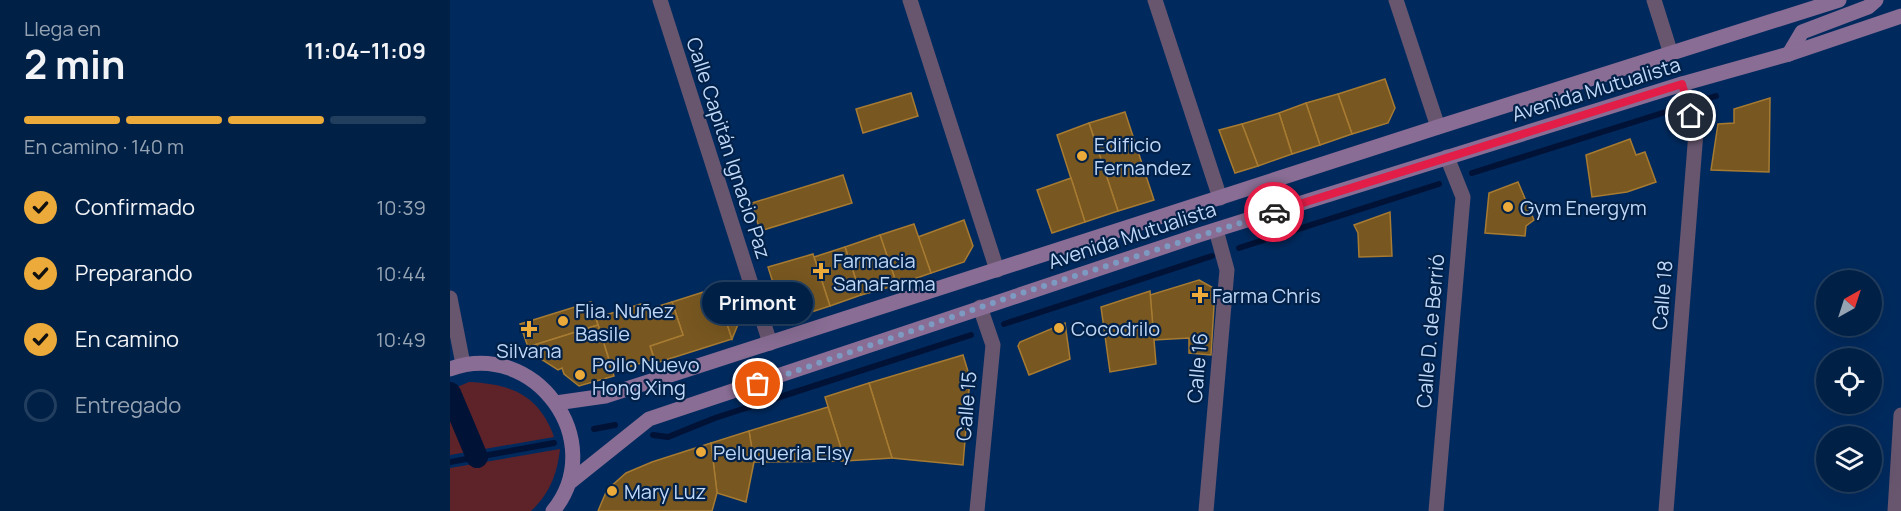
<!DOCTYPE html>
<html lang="es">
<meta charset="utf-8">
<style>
:root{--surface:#002046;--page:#0a284d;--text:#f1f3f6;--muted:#95a3b3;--line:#223e5f;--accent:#ebaa39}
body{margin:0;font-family:Manrope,sans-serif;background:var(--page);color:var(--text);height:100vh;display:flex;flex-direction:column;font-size:22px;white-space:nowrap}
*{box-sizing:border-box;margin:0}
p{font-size:20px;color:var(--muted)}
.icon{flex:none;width:33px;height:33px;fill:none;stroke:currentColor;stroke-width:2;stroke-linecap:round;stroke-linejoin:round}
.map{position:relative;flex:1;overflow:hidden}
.panel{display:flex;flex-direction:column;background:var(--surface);width:450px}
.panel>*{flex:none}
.needle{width:39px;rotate:39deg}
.tools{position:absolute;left:1366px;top:270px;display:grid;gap:12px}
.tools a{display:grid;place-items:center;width:66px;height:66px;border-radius:50%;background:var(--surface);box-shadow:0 6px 24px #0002,0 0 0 2px var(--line);font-size:30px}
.pin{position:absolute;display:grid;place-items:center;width:51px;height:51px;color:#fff;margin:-26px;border:3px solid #fff;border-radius:50%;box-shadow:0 2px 6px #0007}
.courier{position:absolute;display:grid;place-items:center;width:60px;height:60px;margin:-30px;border:4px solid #e11d48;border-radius:50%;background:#fff;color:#222;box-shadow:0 2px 8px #0007}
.bubble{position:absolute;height:42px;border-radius:21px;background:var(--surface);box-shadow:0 6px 24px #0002,0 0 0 2px var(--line);font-size:20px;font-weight:700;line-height:42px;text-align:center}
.headline em{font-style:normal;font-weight:700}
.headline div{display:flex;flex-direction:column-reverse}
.headline{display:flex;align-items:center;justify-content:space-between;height:102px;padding:0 24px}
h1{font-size:39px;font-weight:700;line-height:45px}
.bar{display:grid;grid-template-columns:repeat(4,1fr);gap:9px 6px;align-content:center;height:72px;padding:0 24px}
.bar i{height:8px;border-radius:4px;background:var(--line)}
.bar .current{background:var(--accent)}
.bar p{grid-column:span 4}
ol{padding:0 24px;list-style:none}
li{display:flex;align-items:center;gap:18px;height:66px}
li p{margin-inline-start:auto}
li .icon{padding:6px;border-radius:50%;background:var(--accent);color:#111;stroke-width:4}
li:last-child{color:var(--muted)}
li i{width:33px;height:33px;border:3px solid var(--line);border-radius:50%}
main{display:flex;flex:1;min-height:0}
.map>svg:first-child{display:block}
.green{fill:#5e2329}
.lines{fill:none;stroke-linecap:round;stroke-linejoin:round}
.stream{stroke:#001236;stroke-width:6}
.canal{stroke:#001236;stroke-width:22}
.building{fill:#785720;stroke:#a77b32;stroke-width:1.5}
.minor{stroke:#68566f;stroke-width:15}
.tertiary{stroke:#68566f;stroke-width:15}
.secondary{stroke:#896d94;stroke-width:15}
.done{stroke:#7d9bc2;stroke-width:6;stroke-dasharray:0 10.8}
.route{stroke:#e11d48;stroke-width:8}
.poi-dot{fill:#ebaa39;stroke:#022149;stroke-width:2}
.labels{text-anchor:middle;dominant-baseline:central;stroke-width:4.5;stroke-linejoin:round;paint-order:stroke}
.street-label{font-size:20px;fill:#c0d8f8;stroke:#022149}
.poi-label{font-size:20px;fill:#c0d8f8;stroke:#022149;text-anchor:start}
</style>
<main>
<section class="panel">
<div class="headline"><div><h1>2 min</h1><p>Llega en</p></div><em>11:04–11:09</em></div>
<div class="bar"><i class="current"></i><i class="current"></i><i class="current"></i><i></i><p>En camino · 140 m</p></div>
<ol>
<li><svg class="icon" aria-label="check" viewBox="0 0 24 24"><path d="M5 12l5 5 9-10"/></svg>Confirmado<p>10:39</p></li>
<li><svg class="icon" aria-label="check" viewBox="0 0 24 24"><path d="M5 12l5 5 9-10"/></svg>Preparando<p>10:44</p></li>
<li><svg class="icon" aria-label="check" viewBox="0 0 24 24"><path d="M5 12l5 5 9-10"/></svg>En camino<p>10:49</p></li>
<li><i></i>Entregado</li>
</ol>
</section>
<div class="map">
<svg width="1451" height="511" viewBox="0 0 1451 511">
<rect width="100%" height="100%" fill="#002a5e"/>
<g class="green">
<path d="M19,382C61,384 89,395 104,437L0,455V390Z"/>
<path d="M110,449C107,474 100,493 81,511H0V468Z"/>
</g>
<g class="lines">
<g class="stream">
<polyline points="1256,99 1266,96"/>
<polyline points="1022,173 1222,110"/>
<polyline points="789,248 989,184"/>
<polyline points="554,324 762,256"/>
<polyline points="144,429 165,425"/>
<polyline points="203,435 218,437 265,418 521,335"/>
<polyline points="0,462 104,443"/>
</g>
<polyline class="canal" points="0,393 27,457"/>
</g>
<g class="building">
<polygon points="935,79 945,108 938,123 902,134 888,94"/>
<polygon points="461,93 468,116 413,133 406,109"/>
<polygon points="888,94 902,134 870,145 856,103"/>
<polygon points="1320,98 1319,172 1261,170 1268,124 1284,123 1284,109"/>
<polygon points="856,103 870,145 842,154 829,113"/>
<polygon points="675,112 704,200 668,211 639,123"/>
<polygon points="829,113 842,154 808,166 792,124"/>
<polygon points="639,123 668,211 635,222 607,135"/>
<polygon points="792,124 808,166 785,173 769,130"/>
<polygon points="1180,139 1186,155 1195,152 1206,182 1177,192 1142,197 1136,155"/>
<polygon points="393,175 402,203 310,231 302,203"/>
<polygon points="621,178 635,222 602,233 587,190"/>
<polygon points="1068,182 1084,220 1076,226 1075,236 1035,233 1039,193"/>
<polygon points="940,212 942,256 909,257 908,233 904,225"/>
<polygon points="514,220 523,246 514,262 481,273 468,237"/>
<polygon points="464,224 481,273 447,285 430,235"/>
<polygon points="430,235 447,285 411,295 395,247"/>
<polygon points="395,247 411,295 380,306 364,257"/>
<polygon points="363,254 380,306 343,318 331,308 318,267"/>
<polygon points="749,280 765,289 761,355 739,353 739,338 704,340 700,295"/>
<polygon points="266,288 282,339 206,363 200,346 233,335 222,302"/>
<polygon points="700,291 706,364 660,372 651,307"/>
<polygon points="141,302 148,325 78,347 70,324"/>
<polygon points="222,302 233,335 200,346 204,359 163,372 146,318 191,304 193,311"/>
<polygon points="291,317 282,339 276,321"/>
<polygon points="615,323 620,359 579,375 568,346 570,342"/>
<polygon points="148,325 164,376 129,386 114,374 112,368 108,370 80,352 78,347"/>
<polygon points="513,355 520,378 513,465 442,458 419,383"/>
<polygon points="419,383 442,458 395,461 375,397"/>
<polygon points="378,407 395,461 304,462 299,431"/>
<polygon points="299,431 304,462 296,502 267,493 261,443"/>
<polygon points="261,443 267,493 262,511 148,511 157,490 176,473 202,462"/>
</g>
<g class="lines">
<g class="minor">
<polyline points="210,0 320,343"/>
<polyline points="460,0 547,270"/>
<polyline points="705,0 770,198"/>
<polyline points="946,0 988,127"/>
<polyline points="1204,0 1221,54"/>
<polyline points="527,511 543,345 530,307"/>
<polyline points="756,511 777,270 766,230"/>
<polyline points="986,511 1013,197 997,157"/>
<polyline points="1216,511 1246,132 1232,84"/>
<polyline points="1445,511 1451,415"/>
</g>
<polyline class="tertiary" points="0,298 13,364"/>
<g class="secondary">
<polyline points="1339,54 1352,32 1418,7 1426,0"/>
<path d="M0,369C84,338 160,441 103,511"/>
<polyline points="106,403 155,396 988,127 1389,0"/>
<polyline points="119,483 199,419 749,235 1232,84 1339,54 1451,16"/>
</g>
</g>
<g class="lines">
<polyline class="done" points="308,384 566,295 824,212"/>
<polyline class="route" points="824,212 1232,84 1241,116"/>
</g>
<g class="poi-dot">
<circle cx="632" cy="156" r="6"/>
<circle cx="1058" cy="207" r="6"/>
<path d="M368 262h6v6h6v6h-6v6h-6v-6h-6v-6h6z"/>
<path d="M747 286h6v6h6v6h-6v6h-6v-6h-6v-6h6z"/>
<circle cx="113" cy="321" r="6"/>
<circle cx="609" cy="328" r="6"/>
<path d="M76 320h6v6h6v6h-6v6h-6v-6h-6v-6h6z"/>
<circle cx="130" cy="375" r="6"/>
<circle cx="251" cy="452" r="6"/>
<circle cx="162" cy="491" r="6"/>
</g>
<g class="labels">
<g class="street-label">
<text transform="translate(1146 89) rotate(-17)">Avenida Mutualista</text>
<text transform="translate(279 148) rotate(72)">Calle Capitán Ignacio Paz</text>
<text transform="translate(682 235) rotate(-18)">Avenida Mutualista</text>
<text transform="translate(1212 295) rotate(-85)">Calle 18</text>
<text transform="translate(980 331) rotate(-85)">Calle D. de Berrió</text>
<text transform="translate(747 368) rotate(-85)">Calle 16</text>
<text transform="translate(516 406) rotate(-85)">Calle 15</text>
</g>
<g class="poi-label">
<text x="644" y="144">Edificio<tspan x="644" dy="23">Fernandez</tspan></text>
<text x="1070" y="207">Gym Energym</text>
<text x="383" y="260">Farmacia<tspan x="383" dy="23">SanaFarma</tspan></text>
<text x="762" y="295">Farma Chris</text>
<text x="125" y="310">Flia. Nuñez<tspan x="125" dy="23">Basile</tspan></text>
<text x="621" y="328">Cocodrilo</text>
<text x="79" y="350" text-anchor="middle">Silvana</text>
<text x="142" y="364">Pollo Nuevo<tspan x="142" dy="23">Hong Xing</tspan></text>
<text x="263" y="452">Peluqueria Elsy</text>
<text x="174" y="491">Mary Luz</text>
</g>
</g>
</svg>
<div class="tools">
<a><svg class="needle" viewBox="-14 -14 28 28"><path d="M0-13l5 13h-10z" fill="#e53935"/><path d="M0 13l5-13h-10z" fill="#95a3b3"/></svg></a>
<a><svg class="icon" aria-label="locate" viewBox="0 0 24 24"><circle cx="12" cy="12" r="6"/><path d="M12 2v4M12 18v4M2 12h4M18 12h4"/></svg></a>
<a><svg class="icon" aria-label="layers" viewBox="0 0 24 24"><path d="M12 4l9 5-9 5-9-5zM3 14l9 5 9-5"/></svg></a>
</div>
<div class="pin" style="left:308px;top:384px;background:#ea580c"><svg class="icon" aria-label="bag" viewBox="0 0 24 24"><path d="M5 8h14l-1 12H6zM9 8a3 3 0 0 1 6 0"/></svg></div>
<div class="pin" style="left:1241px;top:116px;background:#1f2937"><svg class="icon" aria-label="home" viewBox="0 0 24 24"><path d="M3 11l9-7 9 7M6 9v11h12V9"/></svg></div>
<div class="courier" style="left:824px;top:212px"><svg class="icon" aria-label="car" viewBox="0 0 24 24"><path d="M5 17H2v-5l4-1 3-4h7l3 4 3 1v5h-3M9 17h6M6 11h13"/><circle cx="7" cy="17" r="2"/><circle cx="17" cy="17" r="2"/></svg></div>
<div class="bubble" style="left:252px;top:282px;width:111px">Primont</div>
</div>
</main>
